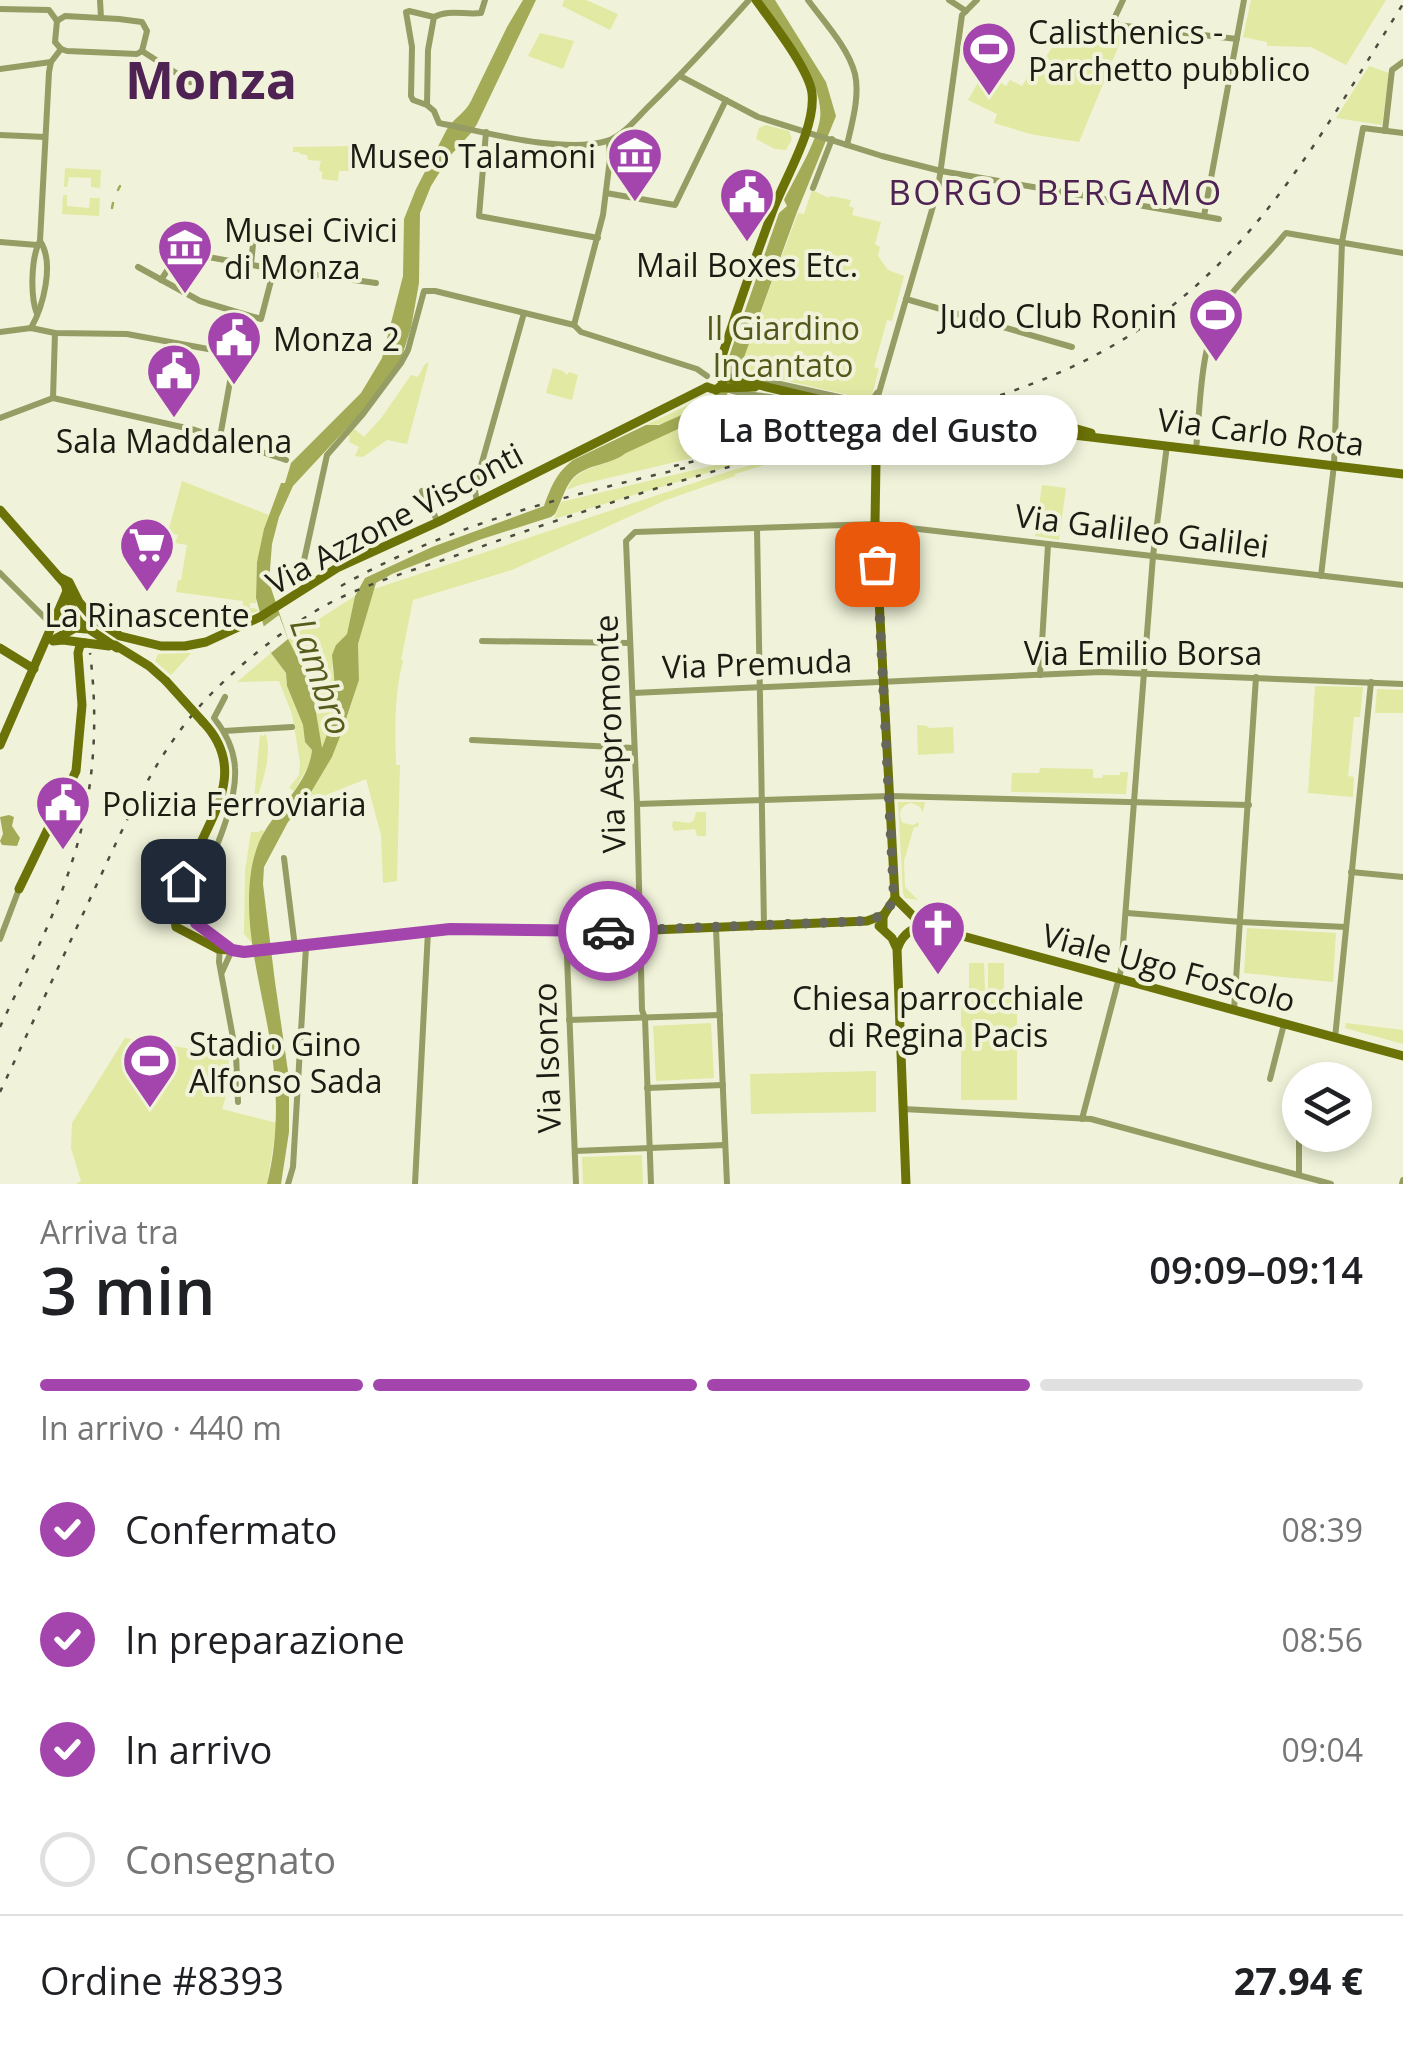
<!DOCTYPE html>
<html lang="it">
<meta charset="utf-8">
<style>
:root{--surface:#fff;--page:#f6f6f6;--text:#202124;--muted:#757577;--line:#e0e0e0;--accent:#a445ae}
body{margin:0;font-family:"Open Sans",sans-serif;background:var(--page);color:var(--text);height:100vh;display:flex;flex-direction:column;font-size:38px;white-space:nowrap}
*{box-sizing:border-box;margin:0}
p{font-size:32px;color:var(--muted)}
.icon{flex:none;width:55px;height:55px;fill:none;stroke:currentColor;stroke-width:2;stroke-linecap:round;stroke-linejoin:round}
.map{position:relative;height:1184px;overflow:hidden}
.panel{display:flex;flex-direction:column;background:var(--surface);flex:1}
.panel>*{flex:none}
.tools{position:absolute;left:1282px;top:1062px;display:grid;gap:20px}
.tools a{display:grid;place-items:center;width:90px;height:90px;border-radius:50%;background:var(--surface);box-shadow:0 5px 15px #0003;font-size:50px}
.pin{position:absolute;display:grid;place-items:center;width:85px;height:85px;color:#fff;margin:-42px;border-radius:20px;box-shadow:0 5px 15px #0006}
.courier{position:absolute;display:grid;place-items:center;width:100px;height:100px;margin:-50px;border:8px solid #a445ae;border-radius:50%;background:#fff;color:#222;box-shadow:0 2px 12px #0007}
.bubble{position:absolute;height:70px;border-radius:35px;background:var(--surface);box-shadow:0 5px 15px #0003;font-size:32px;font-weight:600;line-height:70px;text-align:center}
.head em{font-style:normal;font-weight:600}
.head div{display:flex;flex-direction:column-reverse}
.head{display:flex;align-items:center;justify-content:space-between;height:170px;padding:0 40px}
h1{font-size:65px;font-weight:600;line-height:75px}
.bar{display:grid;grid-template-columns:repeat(4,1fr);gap:15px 10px;align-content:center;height:120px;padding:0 40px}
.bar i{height:12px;border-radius:8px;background:var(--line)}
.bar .current{background:var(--accent)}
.bar p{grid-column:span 4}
.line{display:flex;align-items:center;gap:25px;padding:0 40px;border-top:2px solid var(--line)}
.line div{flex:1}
ol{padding:0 40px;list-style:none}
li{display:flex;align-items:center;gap:30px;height:110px}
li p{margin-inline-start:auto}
li .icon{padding:10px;border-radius:50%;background:var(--accent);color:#fff;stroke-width:4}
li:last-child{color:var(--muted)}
li i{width:55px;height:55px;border:5px solid var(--line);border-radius:50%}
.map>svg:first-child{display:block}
.green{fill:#e1e9a3}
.water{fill:#a3ab56}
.pier{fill:#f0f3d9}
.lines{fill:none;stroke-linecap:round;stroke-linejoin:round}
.stream{stroke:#a3ab56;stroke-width:2.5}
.secondary-tunnel{stroke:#d0d3bb;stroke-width:9;stroke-dasharray:9 4.5;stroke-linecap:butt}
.street{stroke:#959c64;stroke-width:6}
.secondary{stroke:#6b7207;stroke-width:9}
.rail{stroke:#4b4c3f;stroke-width:2.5;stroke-dasharray:5 10;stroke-linecap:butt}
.secondary-bridge{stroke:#6b7207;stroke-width:9}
.done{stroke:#666758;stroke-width:10;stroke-dasharray:0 18}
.route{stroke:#a445ae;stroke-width:12}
.labels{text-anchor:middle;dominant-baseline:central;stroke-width:8;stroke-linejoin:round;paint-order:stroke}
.poi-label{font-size:32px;fill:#1b1c13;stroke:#f0f3d9;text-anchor:start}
.park-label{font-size:32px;fill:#54591b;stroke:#f0f3d9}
.street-label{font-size:32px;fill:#1b1c13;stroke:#f0f3d9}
.neighbourhood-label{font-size:35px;letter-spacing:2.5px;fill:#4f2254;stroke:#f0f3d9}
.water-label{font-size:35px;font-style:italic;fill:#575c1d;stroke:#f0f3d9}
.town-label{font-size:52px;font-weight:bold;fill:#4f2254;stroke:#f0f3d9}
</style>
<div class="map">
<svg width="1403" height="1184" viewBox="0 0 1403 1184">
<rect width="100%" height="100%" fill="#f0f3d9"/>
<g class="green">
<polygon points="564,0 586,0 618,14 610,30 562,6"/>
<polygon points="1251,0 1386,0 1346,65 1311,47 1267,46 1267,42 1243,37"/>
<polygon points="1069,20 1092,31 1081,34 1084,42 1080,44 1081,46 1089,46 1088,41 1091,40 1092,43 1124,33 1079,142 1030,134 994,123 997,114 968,100 979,81 983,83 989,76 1006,86 1010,80 1022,86 1035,66 1039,68"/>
<polygon points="540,33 574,41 563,69 528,56"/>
<polygon points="1369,66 1389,73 1382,125 1336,118"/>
<polygon points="766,125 789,131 792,139 786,150 775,149 756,139 759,128"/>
<polygon points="352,146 351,171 339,171 338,181 322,179 322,172 319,170 321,161 308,160 307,155 300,154 299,152 293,152 293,147"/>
<polygon points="65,168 101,170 100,188 91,187 91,178 69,177 67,187 64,187"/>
<polygon points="812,190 829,198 830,196 851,200 849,206 854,208 852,215 881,222 875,244 880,247 878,256 888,270 904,276 892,321 887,320 874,367 879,369 872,395 866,399 739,370 798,213 804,214"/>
<polygon points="63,195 67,195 67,206 89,208 90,198 100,198 99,216 62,214"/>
<polygon points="429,362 407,444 387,440 363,457 355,456 359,447 349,442 350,437 346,435 353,428 364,437 382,417 411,375 418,377 425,364"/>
<polygon points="553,368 563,371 567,375 569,372 578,375 572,400 546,393"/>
<path d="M730,395L768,398L849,416L850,420L579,485L567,490C577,464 606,468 626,453L721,406Z"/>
<path d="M707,396L713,398C695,412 668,426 646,425Z"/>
<path d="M867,434L863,439L831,445L735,474V476L666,500L512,570L413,600L401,660L403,661C394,696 395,729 396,765H400L397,881L383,883L381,835L366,779L304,804L332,757L351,705L359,680L358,644L374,589L733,470Z"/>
<polygon points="811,442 554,519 561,502"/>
<polygon points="182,481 269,515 257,562 256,603 250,603 250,608 257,609 258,611 242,617 243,601 176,592 178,580 181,580 187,545 175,543 178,535 168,532"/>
<polygon points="1042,485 1066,488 1059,540 1035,536"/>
<polygon points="355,596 347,634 336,645 332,668 339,703 322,751 311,683 288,639"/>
<polygon points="191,653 171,675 155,661 158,654"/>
<polygon points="271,653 286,673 287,686 303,725 305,742 312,750 311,762 294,791 289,788 299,775 300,762 292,714 279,681 237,682"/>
<polygon points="1315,686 1363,687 1360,717 1354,717 1348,776 1354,777 1353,797 1308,793"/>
<polygon points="1377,689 1403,690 1403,713 1375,713"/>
<polygon points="917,725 927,726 928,728 953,727 954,753 918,755"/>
<path d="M265,733C273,751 263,780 257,799H254L260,735L264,736Z"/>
<polygon points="1040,768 1093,769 1093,778 1102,778 1103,775 1120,775 1120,772 1128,772 1126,794 1011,792 1012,773 1039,773"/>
<path d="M898,802H925L923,812L919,806L911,803C900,805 897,815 903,823L913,825L919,822L918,827H914L904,861L905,887L918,900L905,898L903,893Z"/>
<polygon points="696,812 706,812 706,836 697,836 695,829 674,831 672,826 673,821 690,823 694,820"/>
<path d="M260,830L264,831C250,867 250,904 252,943L244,934L245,871L251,832H259Z"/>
<polygon points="1247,928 1336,933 1333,982 1244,973"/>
<polygon points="969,963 984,963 985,991 969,991"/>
<rect x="988" y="963" width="16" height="28"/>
<rect x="961" y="999" width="56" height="101"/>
<polygon points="711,1023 714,1078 656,1081 653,1026"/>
<polygon points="1346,1023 1403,1030 1403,1044 1345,1028"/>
<polygon points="125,1038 215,1053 216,1048 227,1049 231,1080 222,1109 277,1123 267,1184 76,1184 81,1181 71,1148 72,1123"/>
<polygon points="876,1071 876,1112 751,1114 750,1074"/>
<polygon points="642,1155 643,1184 583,1184 582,1157"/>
</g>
<g class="water">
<path d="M523,0H536L477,124L471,133L449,157L431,186L420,213L419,283L411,328L401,359L372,401L293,486L279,517L272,544L269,582L288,639L311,683L322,748L339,703L336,699L332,655L336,645L347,634L355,596L365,578L432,547L544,506C551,487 556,473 573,460L646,425H659L704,405L713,398L725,368L779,213L787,206L784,200C795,177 816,144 820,119C825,82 781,30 760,0H775L826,82L836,116L797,212L739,371L721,406L717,411L626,453C611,465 588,464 574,477C565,486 561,503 555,514L551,517L479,540L392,574L376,583L358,644L359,680L341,734L332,757L304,804L288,822L264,867L263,884L275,982L289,1078V1132L281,1184H267C277,1144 278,1103 273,1062C266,999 242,936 251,872C253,858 258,841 266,829C282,804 309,781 312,750L305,742L303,725L287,686L286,673L271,653L256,598L257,562L264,529L281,483H285L291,463L361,393L382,358L403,276L404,219L416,189L447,129C454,118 465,113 471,101L507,27Z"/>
<polygon points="9,815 14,817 12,826 20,838 17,846 2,845 0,841 3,834 0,817"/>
</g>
<polygon class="pier" points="279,615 288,639 271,653 263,627"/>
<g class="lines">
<g class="stream">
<polyline points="118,190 120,186"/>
<polyline points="112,208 113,203"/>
</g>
<polyline class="secondary-tunnel" points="847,406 897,418 930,413 975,418"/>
<g class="street">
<polyline points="100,0 101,18"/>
<path d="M808,0C824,22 848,47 855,74C860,96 852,123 847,145"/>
<polyline points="949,0 966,11"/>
<polyline points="1123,0 1114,19 1117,25 1237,39"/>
<polyline points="0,9 49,10 57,21"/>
<polygon points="409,11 434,17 428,50 427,105 413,100 411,96 412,47 406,12"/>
<path d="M434,17C449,9 464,15 481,13L485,0"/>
<polyline points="57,21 65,16 119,19 142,22 147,31 142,51"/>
<polyline points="57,21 55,42 61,49"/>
<polyline points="61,49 67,51 137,54 142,51"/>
<polyline points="142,51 190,82"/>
<polyline points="0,69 51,62"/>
<polyline points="680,76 758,117 882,156 941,171 1219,219"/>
<path d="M427,105L434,111L439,123C484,132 563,154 607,141C623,136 637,118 648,107C683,73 716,37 749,0"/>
<polyline points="1385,131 1392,70 1403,62"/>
<polyline points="486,132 479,216 598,238"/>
<polyline points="0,135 45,137"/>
<polyline points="813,188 832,139"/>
<polyline points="606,193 675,205 726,100"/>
<polyline points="1204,216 1244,0"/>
<polyline points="0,242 37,245"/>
<polyline points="251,264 254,235 252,233"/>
<polyline points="138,267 200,301 261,319 274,269"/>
<polyline points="161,280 172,263 203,256 274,269 376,283"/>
<polyline points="906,299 1072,347"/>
<path d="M37,314C30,296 31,257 40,241L49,72L51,62L61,49"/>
<polyline points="574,325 603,215 610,159 609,141"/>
<path d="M31,328C43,307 55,263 40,241"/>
<polyline points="0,332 31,328 55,333 127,334 235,354"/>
<polyline points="746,379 780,384 866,403 873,399 877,393"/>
<path d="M729,390C744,395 760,395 776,398C806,403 851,427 876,403L938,189L962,15L977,0"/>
<polyline points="53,398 195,430 286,460"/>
<polyline points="53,398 55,333"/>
<polyline points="0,418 53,398"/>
<polyline points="220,437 235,354 239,313"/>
<path d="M1196,449C1201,401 1199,343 1226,301C1243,277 1266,258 1284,235L1286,233L1403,253"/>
<polyline points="422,491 438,522"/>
<polyline points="477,502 475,491 477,480 524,313"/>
<polyline points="757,528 764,925"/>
<polyline points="0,573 47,620"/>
<polyline points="1321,576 1334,465 1342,242 1363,128 1403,133"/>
<polyline points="309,585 303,565 327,455 363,414 401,363 408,350 424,291 435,291 574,325 581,332 697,369 707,376"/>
<polyline points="482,641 630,643"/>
<polyline points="1040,675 1048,545"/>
<polyline points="633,693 1101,672 1403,684"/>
<polyline points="224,731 292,727"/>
<polyline points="472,740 634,748"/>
<polyline points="637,804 890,796 1249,805"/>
<polyline points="284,858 295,947"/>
<polyline points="1351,872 1403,877"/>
<path d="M191,910C205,871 238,808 235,768C234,749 226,733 214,718L225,697"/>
<polyline points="1127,913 1241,922 1346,927"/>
<polyline points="716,928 727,1184"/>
<polyline points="566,931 576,1184"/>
<polyline points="0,939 19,889"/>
<polyline points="220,946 219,962 236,1054 238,1102"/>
<polyline points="222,972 232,950"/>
<polyline points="1234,1010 1256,677"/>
<polyline points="569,1020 720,1015"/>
<polyline points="1335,1038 1371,682"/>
<polyline points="1270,1079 1284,1024"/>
<polyline points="647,1088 723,1085"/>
<polyline points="903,1109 1091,1119 1331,1184"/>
<polyline points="1082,1119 1121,970 1153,556 1167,445"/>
<polyline points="1299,1123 1299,1175"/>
<polyline points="575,1151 725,1145"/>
<polyline points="288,1184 293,1167 306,947"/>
<polyline points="415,1184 428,931"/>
<polyline points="651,1184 645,1018 642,1010 637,804 626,541 635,532 875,524 1403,585"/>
<polyline points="1402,1184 1403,1180"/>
</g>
<g class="secondary">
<polyline points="721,376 847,406"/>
<path d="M707,387L716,390L723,384L721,376L717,372C734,318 753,264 773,210C785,178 816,128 812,93C809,69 771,21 756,0"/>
<polyline points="720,388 755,387"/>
<polyline points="975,418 1077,429 1091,433"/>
<polyline points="0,510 65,584 73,612 80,623 117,648"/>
<polyline points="59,577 69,582 79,602 92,617 120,636 161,646 185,646 206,642 260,617 337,568 438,522 707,387"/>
<polyline points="55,639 75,628 86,629"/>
<polyline points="53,641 63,640 109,646"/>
<polyline points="115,645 149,666 166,681"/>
<polyline points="0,648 34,669"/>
<polyline points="0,745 67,591"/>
<path d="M190,870C179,886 172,908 176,927L218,949L250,952L451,929L629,931L867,921L884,915"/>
<polyline points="19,889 76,771 82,705 78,653 80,645 85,643"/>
<polyline points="895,898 922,925 1403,1056"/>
<path d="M189,910C167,853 267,789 203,722"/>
<polyline points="196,923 230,948"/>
<polyline points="879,926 892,938 897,949 906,1184"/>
<polyline points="883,928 883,916 895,898 875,524 876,460 878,442 886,439 964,422 1403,474"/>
<path d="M898,947C902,935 911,929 922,925"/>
</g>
<g class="rail">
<polyline points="674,466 742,450"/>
<path d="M341,586C450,524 569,495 689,467"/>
<path d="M0,1027C25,974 53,921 71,865C94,796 99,725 90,653"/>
<path d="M0,1092C32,1024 64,955 96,886C128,817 158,748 212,693C245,660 284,629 324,606C368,582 419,569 466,552C581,511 699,473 818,443C948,411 1058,392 1168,309C1272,229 1334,113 1403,4"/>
</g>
<polyline class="secondary-bridge" points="166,681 203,722"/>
</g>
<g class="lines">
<path class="done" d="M608,931L868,921C882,916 888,912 894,898L877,564"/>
<path class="route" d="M183,881L190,870C187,886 180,902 194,915L196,923L232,950L244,952L450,929L608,931"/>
</g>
<defs>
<g id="stadium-pin" transform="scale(2.875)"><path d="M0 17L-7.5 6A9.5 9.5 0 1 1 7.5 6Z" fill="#a445ae" stroke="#f0f3d9"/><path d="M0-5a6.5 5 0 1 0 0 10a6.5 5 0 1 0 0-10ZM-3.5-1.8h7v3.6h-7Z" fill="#fff"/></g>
<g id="museum-pin" transform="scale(2.875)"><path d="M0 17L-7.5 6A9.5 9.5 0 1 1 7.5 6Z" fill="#a445ae" stroke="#f0f3d9"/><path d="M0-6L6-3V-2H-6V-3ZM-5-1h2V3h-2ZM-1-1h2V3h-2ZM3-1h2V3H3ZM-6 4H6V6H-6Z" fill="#fff"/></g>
<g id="civic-pin" transform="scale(2.875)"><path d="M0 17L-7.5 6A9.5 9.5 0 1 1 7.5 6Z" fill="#a445ae" stroke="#f0f3d9"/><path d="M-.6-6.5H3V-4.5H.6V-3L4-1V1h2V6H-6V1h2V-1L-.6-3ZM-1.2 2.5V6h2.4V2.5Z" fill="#fff"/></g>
<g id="supermarket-pin" transform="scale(2.875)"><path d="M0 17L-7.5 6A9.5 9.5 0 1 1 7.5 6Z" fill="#a445ae" stroke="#f0f3d9"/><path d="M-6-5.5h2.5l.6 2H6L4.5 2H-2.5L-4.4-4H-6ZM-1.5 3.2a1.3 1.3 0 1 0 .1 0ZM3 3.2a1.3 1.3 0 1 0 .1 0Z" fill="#fff"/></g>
<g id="church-pin" transform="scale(2.875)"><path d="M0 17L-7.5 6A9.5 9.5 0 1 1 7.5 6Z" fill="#a445ae" stroke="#f0f3d9"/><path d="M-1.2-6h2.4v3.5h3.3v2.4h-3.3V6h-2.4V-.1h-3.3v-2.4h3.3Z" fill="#fff"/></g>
</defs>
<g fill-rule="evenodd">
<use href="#stadium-pin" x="989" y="49"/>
<use href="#museum-pin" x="635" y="155"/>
<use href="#civic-pin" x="747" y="195"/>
<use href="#museum-pin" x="185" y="247"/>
<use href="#stadium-pin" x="1216" y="315"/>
<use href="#civic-pin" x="234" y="338"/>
<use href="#civic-pin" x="174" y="371"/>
<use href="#supermarket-pin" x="147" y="545"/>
<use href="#civic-pin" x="63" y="803"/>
<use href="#church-pin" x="938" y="928"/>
<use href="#stadium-pin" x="150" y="1061"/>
</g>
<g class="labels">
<g class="poi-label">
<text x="1028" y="31">Calisthenics -<tspan x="1028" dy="37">Parchetto pubblico</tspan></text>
<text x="596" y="155" text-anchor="end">Museo Talamoni</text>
<text x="224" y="229">Musei Civici<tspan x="224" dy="37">di Monza</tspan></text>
<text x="747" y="264" text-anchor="middle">Mail Boxes Etc.</text>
<text x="1177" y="315" text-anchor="end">Judo Club Ronin</text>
<text x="273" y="338">Monza 2</text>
<text x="174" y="440" text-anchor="middle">Sala Maddalena</text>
<text x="147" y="614" text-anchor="middle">La Rinascente</text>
<text x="102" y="803">Polizia Ferroviaria</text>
<text x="938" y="997" text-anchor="middle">Chiesa parrocchiale<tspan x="938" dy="37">di Regina Pacis</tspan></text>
<text x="189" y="1043">Stadio Gino<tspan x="189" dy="37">Alfonso Sada</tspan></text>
</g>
<g class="park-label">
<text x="783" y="327">Il Giardino<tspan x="783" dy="37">Incantato</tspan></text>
</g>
<g class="street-label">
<text transform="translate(1261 431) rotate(7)">Via Carlo Rota</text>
<text transform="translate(394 518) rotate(-28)">Via Azzone Visconti</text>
<text transform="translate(1142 530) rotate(7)">Via Galileo Galilei</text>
<text x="1143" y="652">Via Emilio Borsa</text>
<text transform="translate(757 663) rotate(-2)">Via Premuda</text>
<text transform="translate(609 734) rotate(-92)">Via Aspromonte</text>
<text transform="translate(1169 967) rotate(15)">Viale Ugo Foscolo</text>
<text transform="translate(546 1058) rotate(-92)">Via Isonzo</text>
</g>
<g class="neighbourhood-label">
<text x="1056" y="191">BORGO BERGAMO</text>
</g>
<g class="water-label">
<text transform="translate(322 676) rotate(71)">Lambro</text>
</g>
<g class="town-label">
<text x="211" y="78">Monza</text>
</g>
</g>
</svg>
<div class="tools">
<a><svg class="icon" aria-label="layers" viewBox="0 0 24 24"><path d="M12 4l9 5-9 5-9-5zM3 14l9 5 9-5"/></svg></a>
</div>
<div class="pin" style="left:877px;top:564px;background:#ea580c"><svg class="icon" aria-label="bag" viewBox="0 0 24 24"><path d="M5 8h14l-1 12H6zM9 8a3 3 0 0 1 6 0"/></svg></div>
<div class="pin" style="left:183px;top:881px;background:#1f2937"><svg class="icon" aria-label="home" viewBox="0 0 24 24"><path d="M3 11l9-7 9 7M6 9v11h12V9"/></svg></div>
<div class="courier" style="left:608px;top:931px"><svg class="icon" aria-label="car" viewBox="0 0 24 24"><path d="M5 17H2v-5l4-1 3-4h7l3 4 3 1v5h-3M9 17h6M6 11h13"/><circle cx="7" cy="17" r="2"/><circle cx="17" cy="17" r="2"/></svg></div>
<div class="bubble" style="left:678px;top:395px;width:400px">La Bottega del Gusto</div>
</div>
<section class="panel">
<div class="head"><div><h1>3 min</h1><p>Arriva tra</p></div><em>09:09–09:14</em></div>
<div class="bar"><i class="current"></i><i class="current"></i><i class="current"></i><i></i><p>In arrivo · 440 m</p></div>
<ol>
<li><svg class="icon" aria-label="check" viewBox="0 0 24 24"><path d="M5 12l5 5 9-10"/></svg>Confermato<p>08:39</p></li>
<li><svg class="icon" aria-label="check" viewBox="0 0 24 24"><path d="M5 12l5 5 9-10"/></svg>In preparazione<p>08:56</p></li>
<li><svg class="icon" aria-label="check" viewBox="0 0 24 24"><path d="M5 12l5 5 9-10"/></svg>In arrivo<p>09:04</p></li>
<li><i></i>Consegnato</li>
</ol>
<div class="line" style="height:130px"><div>Ordine #8393</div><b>27.94 €</b></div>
</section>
